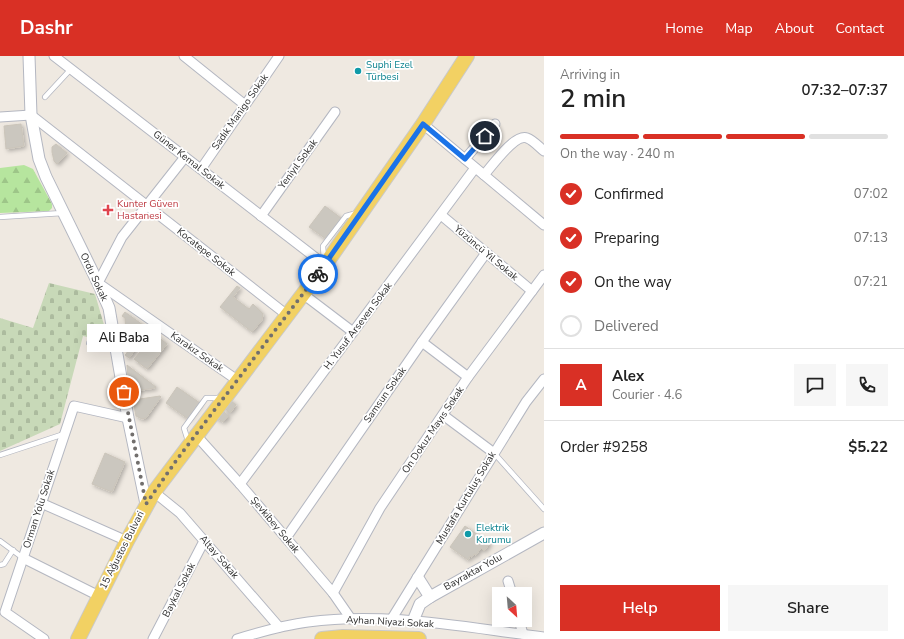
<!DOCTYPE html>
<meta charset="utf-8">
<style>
:root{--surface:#fff;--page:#f6f6f6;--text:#222;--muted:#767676;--line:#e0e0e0;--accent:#d93025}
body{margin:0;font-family:"Nunito Sans",sans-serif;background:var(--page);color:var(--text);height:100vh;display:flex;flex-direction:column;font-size:15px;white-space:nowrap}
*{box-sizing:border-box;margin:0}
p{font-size:13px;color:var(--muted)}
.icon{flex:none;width:22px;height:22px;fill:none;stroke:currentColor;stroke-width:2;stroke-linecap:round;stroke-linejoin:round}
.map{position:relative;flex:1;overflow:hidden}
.sheet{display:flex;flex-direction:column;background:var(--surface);width:360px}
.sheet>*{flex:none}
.needle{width:26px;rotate:154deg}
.fabs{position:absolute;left:492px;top:531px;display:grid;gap:8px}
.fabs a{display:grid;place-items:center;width:40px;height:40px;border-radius:0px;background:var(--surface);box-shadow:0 4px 16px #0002;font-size:20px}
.pin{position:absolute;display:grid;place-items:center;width:34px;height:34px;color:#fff;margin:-17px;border:2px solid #fff;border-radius:50%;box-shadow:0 1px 4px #0007}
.courier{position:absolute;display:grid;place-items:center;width:40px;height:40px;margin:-20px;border:3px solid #1a73e8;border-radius:50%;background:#fff;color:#222;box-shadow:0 1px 5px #0007}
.bubble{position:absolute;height:28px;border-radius:0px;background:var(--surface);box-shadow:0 4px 16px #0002;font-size:13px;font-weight:600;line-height:28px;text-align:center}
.head em{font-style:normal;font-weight:600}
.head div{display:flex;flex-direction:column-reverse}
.head{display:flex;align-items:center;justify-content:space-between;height:68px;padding:0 16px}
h1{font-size:26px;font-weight:600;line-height:30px}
.bar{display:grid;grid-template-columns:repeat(4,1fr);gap:6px 4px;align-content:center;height:48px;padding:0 16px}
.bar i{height:5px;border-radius:3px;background:var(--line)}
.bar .active{background:var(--accent)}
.bar p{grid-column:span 4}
.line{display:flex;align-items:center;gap:10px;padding:0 16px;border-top:1px solid var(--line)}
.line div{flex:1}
.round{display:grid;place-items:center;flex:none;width:42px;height:42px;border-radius:0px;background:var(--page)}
ol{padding:0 16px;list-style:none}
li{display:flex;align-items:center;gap:12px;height:44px}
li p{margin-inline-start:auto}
li .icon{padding:4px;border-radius:50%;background:var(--accent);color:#fff;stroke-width:4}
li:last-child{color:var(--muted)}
li i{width:22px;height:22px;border:2px solid var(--line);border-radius:50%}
.action{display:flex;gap:8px;margin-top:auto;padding:8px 16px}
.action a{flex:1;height:46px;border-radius:0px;background:var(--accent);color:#fff;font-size:16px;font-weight:600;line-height:46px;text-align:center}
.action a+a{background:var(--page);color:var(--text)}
header{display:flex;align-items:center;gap:24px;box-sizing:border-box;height:56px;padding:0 20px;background:var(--accent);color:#fff}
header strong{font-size:19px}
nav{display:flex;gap:22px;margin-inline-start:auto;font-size:14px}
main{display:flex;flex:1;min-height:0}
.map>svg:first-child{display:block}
.forest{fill:url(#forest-firs)}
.cemetery{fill:url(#cemetery-stones)}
.building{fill:#cbc7bf;stroke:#cbc5ba;filter:url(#shadow)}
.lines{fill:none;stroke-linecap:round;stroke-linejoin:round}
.service-casing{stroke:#b4b7c1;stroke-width:6}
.minor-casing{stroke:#b4b7c1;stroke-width:11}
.tertiary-casing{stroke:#b4b7c1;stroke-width:13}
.primary-casing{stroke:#c9c9c9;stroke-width:16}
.service{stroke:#fff;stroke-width:4.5}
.minor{stroke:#fff;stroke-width:9}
.tertiary{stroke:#fff;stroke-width:11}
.primary{stroke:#f2d163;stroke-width:14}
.done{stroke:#726f6d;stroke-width:4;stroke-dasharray:0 7.2}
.route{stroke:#1a73e8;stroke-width:5}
.culture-dot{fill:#0f9aa8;stroke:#fff;stroke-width:1.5}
.health-dot{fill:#e0444e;stroke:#fff;stroke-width:1.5}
.labels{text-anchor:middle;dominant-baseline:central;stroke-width:3.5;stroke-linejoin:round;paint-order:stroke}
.culture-label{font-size:10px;fill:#0d838f;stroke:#fff;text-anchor:start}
.street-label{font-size:10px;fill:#2e2e2e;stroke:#fff}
.health-label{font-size:10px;fill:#be3a42;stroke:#fff;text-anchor:start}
</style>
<header>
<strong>Dashr</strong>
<nav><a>Home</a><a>Map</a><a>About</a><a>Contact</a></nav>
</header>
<main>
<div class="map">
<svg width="544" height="583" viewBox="0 0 544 583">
<defs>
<pattern id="forest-firs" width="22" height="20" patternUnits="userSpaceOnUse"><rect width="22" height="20" fill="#b6e59e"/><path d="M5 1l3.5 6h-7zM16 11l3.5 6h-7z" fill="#9dc588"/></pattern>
<pattern id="cemetery-stones" width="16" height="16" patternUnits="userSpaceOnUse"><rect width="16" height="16" fill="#c8d9b8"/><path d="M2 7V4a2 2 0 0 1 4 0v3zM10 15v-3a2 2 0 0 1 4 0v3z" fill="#acbb9e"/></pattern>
<filter id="shadow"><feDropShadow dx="2" dy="2" stdDeviation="2" flood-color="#0004"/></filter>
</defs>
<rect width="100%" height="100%" fill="#efe9e1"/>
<polygon class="forest" points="24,109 33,113 52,148 52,152 49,155 0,157 0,112"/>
<polygon class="cemetery" points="49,227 95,238 109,286 83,280 60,368 0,395 0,262 33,272"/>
<g class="building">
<polygon points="21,68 24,90 6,93 4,70"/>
<polygon points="56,88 67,97 57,108 54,105 52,96 52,91"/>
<polygon points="325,150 341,162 326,183 309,171"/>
<polygon points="237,230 240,232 233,241 249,253 253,248 263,258 262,264 252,276 220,251"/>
<polygon points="125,256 150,274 129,302 125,299 127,297 125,262 122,260"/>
<polygon points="155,278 167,288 147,313 134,303"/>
<polygon points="127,309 156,331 155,332 129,336"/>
<polygon points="177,331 200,347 188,363 166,347"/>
<polygon points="160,340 161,341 146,362 142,363 136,360 133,344"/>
<polygon points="229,343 236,349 230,357 223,350"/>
<polygon points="223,355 229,360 223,366 213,360"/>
<polygon points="105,397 125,406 112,436 92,428"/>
<polygon points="465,470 490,487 484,495 481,492 476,499 474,498 472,501 470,500 468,504 450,491"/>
</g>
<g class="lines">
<g class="service-casing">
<g id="service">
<polyline points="45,41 70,14"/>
<polyline points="0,161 63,157"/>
<polyline points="324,204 323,190 346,160 357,157"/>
<polyline points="89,287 115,292"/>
<polyline points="188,385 184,372 206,342 222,342"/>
<polyline points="494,397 544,453"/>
<polyline points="0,399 64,378"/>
<polyline points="0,485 23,502"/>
<polyline points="0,509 4,508 13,494"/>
</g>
</g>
<g class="minor-casing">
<g id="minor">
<polyline points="54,0 325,209"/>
<polyline points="184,0 245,49"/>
<polyline points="0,61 31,59 287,259"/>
<polyline points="423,68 544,169"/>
<polyline points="185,101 122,181 98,227 237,324"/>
<polyline points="465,103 495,68"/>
<polyline points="201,113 279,0"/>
<path d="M484,119C492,110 515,77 527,82C533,84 539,91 544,95"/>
<polyline points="441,159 532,235"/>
<polyline points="261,160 335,56"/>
<polyline points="303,238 353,276"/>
<polyline points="422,286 468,321"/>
<polyline points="443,359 494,397"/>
<polyline points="195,378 240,428 333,537 351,563"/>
<polyline points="240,428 475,112"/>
<polyline points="154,436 180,457 279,571"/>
<polyline points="41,447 127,485"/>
<polyline points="286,482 422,286 486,197"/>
<polyline points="23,502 99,540"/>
<polyline points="508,525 512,538"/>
<polyline points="333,537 380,452 468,321 544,219"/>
<polyline points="391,564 526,346 544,323"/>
<polyline points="519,564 523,578"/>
<polyline points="44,583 5,556 74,350 128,362"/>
<polyline points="153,583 204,485"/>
<path d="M237,583C260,576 284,569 308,566C386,555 467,572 544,581"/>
</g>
</g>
<g class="tertiary-casing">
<g id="tertiary">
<polyline points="29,0 31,59 39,103 46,121 98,227 109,252 128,362 146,448"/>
<polyline points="418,522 430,541"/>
<polyline points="413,565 420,548 430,541 544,477"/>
</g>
</g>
<g class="primary-casing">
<g id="primary">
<polyline points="78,583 127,485 154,436 325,209 423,68 467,0"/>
<polyline points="322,583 343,581 419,583"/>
</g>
</g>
<use href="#service" class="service"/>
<use href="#minor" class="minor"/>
<use href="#tertiary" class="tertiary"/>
<use href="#primary" class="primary"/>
</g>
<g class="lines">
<polyline class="done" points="124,336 146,448 178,402 318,218"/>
<polyline class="route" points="318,218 423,68 465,103 485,80"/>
</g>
<g class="culture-dot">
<circle cx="358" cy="15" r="4"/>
<circle cx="468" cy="478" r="4"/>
</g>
<path class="health-dot" d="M106 148h4v4h4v4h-4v4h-4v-4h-4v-4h4z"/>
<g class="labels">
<g class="culture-label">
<text x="366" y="9">Suphi Ezel<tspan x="366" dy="12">Türbesi</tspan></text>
<text x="476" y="472">Elektrik<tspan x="476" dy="12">Kurumu</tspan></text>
</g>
<g class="street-label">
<text transform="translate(240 56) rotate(-55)">Sadık Manigo Sokak</text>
<text transform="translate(189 104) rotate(38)">Güner Kemal Sokak</text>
<text transform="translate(298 108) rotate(-54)">Yeniyıl Sokak</text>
<text transform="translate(206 196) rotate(38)">Kocatepe Sokak</text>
<text transform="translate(486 197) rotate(40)">Yüzüncü Yıl Sokak</text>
<text transform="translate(94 221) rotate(65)">Ordu Sokak</text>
<text transform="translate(358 270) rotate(-53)">H. Yusuf Arseven Sokak</text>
<text transform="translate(197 296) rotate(35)">Karakız Sokak</text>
<text transform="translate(385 339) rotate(-55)">Samsun Sokak</text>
<text transform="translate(433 374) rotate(-56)">On Dokuz Mayıs Sokak</text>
<text transform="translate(466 442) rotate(-59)">Mustafa Kurtuluş Sokak</text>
<text transform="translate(39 453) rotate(-72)">Orman Yolu Sokak</text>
<text transform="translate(275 469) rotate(50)">Şevkibey Sokak</text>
<text transform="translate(122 494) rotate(-63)">15 Ağustos Bulvari</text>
<text transform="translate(219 501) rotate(49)">Altay Sokak</text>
<text transform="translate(473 516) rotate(-29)">Bayraktar Yolu</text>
<text transform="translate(179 534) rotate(-63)">Baykal Sokak</text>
<text transform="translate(390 566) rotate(3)">Ayhan Niyazi Sokak</text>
</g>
<g class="health-label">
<text x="117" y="148">Kunter Güven<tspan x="117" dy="12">Hastanesi</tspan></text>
</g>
</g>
</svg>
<div class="fabs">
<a><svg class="needle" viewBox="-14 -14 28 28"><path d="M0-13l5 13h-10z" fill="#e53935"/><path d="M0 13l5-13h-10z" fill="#767676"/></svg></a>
</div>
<div class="pin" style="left:124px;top:336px;background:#ea580c"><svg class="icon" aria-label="bag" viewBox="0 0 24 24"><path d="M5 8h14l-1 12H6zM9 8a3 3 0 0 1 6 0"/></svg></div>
<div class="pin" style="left:485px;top:80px;background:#1f2937"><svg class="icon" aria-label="home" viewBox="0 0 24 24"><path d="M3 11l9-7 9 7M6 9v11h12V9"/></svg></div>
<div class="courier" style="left:318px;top:218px"><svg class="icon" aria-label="bike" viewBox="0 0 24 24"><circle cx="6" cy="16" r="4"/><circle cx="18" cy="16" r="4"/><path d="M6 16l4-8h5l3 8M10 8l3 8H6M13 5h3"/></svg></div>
<div class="bubble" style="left:87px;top:268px;width:74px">Ali Baba</div>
</div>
<section class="sheet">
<div class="head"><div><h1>2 min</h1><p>Arriving in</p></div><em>07:32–07:37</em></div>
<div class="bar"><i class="active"></i><i class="active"></i><i class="active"></i><i></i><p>On the way · 240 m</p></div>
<ol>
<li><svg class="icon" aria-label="check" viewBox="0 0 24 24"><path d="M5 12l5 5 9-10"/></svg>Confirmed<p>07:02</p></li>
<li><svg class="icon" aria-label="check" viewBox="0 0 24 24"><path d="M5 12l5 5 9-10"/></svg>Preparing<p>07:13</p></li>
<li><svg class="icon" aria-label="check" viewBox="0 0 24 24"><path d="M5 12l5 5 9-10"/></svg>On the way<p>07:21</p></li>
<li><i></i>Delivered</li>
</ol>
<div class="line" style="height:72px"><b class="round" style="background:var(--accent);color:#fff">A</b><div><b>Alex</b><p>Courier · 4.6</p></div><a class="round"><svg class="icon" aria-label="chat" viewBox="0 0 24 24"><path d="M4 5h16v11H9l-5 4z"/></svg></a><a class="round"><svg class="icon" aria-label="phone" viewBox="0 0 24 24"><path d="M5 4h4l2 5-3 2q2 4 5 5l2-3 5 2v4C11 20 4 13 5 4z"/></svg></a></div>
<div class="line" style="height:52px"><div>Order #9258</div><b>$5.22</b></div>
<div class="action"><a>Help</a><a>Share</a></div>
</section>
</main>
